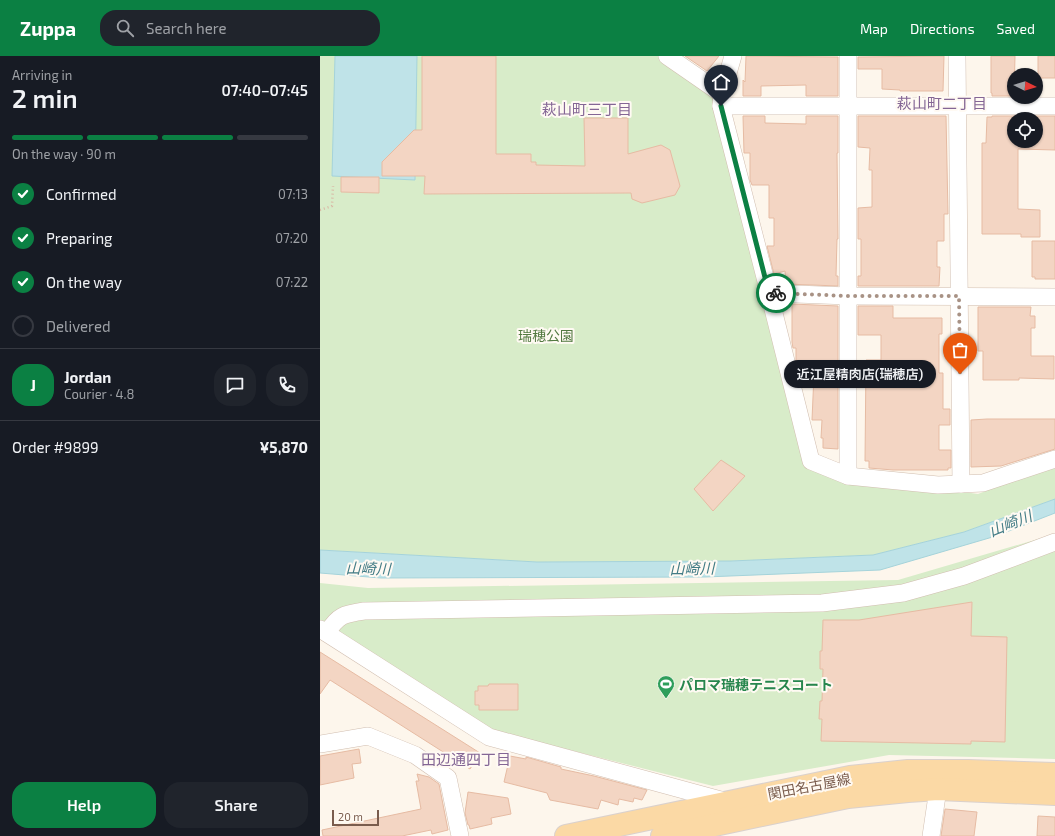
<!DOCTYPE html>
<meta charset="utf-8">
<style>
:root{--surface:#171b24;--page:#20242c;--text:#f1f3f6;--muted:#9ea1a6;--line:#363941;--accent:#0b8043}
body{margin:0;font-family:"Exo 2","Noto Sans JP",sans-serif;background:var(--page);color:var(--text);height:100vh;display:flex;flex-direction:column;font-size:15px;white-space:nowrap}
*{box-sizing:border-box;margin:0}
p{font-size:13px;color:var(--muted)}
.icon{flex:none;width:22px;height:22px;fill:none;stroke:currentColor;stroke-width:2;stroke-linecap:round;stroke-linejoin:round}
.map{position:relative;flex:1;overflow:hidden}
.drawer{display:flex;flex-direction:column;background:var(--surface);width:320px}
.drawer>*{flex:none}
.needle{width:26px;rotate:95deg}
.buttons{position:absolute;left:687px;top:12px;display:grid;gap:8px}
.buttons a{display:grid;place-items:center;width:36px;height:36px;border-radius:50%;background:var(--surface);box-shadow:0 1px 3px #0004;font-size:20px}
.scale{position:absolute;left:12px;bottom:10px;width:47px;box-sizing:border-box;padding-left:4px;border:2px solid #7a5c4d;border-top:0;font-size:11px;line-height:14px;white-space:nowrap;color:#7a5c4d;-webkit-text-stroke:3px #fffaf3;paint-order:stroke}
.pin{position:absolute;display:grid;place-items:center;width:34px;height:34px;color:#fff;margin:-41px -17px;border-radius:50% 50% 50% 0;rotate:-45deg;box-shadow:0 0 4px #0007}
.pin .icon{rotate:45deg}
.courier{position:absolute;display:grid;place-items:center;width:40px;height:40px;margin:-20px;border:3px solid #0b8043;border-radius:50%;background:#fff;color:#222;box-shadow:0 1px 5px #0007}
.bubble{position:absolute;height:28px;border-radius:14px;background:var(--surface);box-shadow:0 1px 3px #0004;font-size:13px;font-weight:600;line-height:28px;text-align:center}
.overview em{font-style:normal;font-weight:600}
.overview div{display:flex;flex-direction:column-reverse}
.overview{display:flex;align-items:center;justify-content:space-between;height:68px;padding:0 12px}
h1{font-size:26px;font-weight:600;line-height:30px}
.bar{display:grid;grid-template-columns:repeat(4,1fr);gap:6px 4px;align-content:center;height:48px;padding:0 12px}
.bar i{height:5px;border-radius:3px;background:var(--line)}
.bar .active{background:var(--accent)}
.bar p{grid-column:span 4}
.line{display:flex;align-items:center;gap:10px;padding:0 12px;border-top:1px solid var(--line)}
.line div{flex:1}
.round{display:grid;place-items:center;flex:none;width:42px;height:42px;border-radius:16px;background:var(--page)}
ol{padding:0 12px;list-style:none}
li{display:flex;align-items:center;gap:12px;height:44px}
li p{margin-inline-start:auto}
li .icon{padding:4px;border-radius:50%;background:var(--accent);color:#fff;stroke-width:4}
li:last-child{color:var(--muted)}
li i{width:22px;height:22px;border:2px solid var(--line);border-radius:50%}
.primary-button{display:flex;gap:8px;margin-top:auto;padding:8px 12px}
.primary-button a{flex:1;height:46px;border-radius:16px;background:var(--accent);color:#fff;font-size:16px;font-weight:600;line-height:46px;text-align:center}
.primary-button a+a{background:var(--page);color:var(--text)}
header{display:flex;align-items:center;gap:24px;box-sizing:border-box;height:56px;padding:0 20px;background:var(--accent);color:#fff}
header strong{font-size:19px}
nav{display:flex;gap:22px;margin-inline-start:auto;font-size:14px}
.search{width:280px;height:36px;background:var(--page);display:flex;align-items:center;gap:10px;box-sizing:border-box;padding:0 14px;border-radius:16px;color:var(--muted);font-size:15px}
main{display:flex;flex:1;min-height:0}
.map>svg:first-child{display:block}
.green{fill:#d8ecc9}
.water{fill:#bfe3e8;stroke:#a5d3da}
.building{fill:#f3d5c3;stroke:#e6bba3;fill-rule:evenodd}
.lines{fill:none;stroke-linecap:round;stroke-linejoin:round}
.minor-casing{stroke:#d1beb0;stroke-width:18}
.major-casing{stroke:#dad1cd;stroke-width:24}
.path{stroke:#d9b8a5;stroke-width:2.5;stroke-dasharray:1 3;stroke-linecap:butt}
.minor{stroke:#fff;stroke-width:17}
.major{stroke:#fbd9a5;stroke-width:22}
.done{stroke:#a89285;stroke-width:4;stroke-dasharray:0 7.2}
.route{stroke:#0b8043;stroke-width:5}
.labels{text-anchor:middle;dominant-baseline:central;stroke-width:4;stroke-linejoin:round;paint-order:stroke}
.park-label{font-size:14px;fill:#537a41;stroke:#fffaf3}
.leisure-label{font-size:14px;font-weight:bold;fill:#27864d;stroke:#fffaf3;text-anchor:start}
.street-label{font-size:14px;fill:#7a5c4d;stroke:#fffaf3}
.neighbourhood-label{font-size:15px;fill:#846695;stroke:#fffaf3}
.water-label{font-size:15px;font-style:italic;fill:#437c86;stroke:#fffaf3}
</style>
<header>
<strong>Zuppa</strong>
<div class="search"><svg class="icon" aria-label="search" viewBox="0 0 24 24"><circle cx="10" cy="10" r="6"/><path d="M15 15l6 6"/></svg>Search here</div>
<nav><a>Map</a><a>Directions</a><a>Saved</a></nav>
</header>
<main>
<section class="drawer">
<div class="overview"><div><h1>2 min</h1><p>Arriving in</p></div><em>07:40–07:45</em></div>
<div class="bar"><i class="active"></i><i class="active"></i><i class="active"></i><i></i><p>On the way · 90 m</p></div>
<ol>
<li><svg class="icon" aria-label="check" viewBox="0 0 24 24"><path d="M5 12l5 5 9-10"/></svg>Confirmed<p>07:13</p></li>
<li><svg class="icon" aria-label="check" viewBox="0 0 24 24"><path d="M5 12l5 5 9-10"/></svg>Preparing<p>07:20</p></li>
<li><svg class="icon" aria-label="check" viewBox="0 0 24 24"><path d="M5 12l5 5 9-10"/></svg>On the way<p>07:22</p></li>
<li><i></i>Delivered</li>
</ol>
<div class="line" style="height:72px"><b class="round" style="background:var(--accent);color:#fff">J</b><div><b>Jordan</b><p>Courier · 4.8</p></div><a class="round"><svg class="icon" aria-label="chat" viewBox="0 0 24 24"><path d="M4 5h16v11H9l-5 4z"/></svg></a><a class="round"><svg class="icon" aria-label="phone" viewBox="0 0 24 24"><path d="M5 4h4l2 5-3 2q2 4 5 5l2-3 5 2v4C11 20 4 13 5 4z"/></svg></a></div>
<div class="line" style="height:52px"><div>Order #9899</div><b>¥5,870</b></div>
<div class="primary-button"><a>Help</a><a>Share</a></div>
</section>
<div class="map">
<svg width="735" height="780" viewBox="0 0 735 780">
<rect width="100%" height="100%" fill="#fdf6ec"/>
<g class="green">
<polygon points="0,0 347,0 402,38 491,405 528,420 658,438 735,408 735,443 644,476 553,499 411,505 217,506 0,494"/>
<polygon points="735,478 735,703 569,699 393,730 170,674 0,566 0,527 48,532 578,524"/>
</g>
<g class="water">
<polygon points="15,0 97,0 95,124 12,120"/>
<polygon points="735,443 735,457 676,480 560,514 385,521 61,522 0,517 0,494 217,506 411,505 553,499 644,476"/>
</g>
<g class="building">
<polygon points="102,0 176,0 176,98 211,98 211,106 216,106 216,109 265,110 264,62 308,62 308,98 341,89 350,94 360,130 355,139 322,147 312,143 311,137 104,138 105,120 62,120 62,106 94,74 102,74"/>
<polygon points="365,0 399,0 387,15"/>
<polygon points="426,0 518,1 518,40 486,40 486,29 441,30 441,40 423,40 423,24 425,26"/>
<polygon points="624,0 623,35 580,35 580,34 562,33 562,13 538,13 538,1"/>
<polygon points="671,0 695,0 694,40 672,40 672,37 671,37"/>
<rect x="718" y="0" width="17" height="22"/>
<polygon points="423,60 445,60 445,67 486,68 486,60 518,60 518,97 517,97 518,183 517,183 516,220 518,220 518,230 466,228 465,215 454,218 447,190 454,190 454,162 449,162 449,129 432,129 430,124 430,97 424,97"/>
<polygon points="538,60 626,60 628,158 624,158 624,185 617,185 617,211 620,211 619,230 538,230 538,220 541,220 541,183 538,183 538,152 552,151 552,114 549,114 550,92 538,91"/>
<path d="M672,60H735V94L698,93V153L720,154V181H701V178H662V87H666L667,61H672ZM694,63H716V85H694Z"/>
<polygon points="21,121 59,121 59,137 21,136"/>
<polygon points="712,185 735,185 735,223 715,223 715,221 712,221"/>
<polygon points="472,248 518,250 518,393 503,392 503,382 501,382 502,364 492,364 494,318 479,317 479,311 478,310 476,306 476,292 473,292 472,286"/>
<polygon points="538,250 573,250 573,262 622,262 622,278 619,278 619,317 623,317 623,353 630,353 630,369 619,369 619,394 631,394 631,412 628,412 628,414 573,414 549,412 549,405 545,405 546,304 561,304 561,279 538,279"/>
<polygon points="658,251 711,251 710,260 715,260 715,272 711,272 711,300 734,300 734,323 699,322 699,324 663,324 663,295 658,295"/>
<polygon points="667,363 735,363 735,393 681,410 651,411 651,364"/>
<polygon points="401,404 425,420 393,455 374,433"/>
<polygon points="652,546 651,580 687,581 685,686 651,685 651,688 501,685 502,663 499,663 500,645 502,645 503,613 500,613 500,595 502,595 503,564 539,564"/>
<polygon points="0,596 160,697 150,713 10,624 0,638"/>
<polygon points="169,628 198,628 198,654 159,654 159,649 155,649 155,635 158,635 158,630 168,630"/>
<polygon points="39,693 41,707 32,708 34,722 0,729 0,700"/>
<polygon points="190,700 206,703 206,701 241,711 241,713 274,720 327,734 322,744 314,742 313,746 299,743 298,749 281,744 278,753 230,744 227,737 184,726"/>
<polygon points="97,718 109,721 119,728 128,774 112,778 111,774 82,780 3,780 2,774 101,753 96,725 99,725"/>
<polygon points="148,736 188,742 191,758 171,762 172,768 150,773 149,769 148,769 145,757"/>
<polygon points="625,753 657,756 654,780 621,780"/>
<polygon points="718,760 735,761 735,780 717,780"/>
</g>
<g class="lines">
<g class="minor-casing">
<g id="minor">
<polyline points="347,0 402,38 401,50 449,237 491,405 528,420 618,429 663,427 735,403"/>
<polyline points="637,0 641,428"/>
<polyline points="402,38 413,0"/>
<polyline points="401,50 735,50"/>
<polyline points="449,237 528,240 735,241"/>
<polyline points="528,420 528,0"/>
<polyline points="0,573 169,681 408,746"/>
<path d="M7,577C18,559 24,558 44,555L502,547L583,537L644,520L735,486"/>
<polyline points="0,688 48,680 95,699 128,722 140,780"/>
<polyline points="611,780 618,733"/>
</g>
</g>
<g class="major-casing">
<g id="major">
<polyline points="246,780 530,721 588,715 648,715 735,718"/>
<polyline points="342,780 528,741 588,735 618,733 735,738"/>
</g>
</g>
<polyline class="path" points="0,154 12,150 13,130"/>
<use href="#minor" class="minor"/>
<use href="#major" class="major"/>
</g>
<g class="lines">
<polyline class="done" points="456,237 528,240 639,240 640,318"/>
<polyline class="route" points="401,50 449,237 456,237"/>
</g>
<defs>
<g id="stadium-pin" transform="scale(0.9)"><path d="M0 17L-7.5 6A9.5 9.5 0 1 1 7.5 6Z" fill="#2e9e5b" stroke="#fffaf3"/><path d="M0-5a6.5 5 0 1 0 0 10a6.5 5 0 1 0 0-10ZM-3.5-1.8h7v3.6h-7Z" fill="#fff"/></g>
</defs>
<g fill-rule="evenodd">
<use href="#stadium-pin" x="346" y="628"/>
</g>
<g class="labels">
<g class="park-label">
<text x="226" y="279">瑞穂公園</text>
</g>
<g class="leisure-label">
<text x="359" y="628">パロマ瑞穂テニスコート</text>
</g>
<g class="street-label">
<text transform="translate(489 730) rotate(-11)">関田名古屋線</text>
</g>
<g class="neighbourhood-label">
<text x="622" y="47">萩山町二丁目</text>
<text x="267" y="53">萩山町三丁目</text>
<text x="146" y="703">田辺通四丁目</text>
</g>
<g class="water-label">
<text transform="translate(690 467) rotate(-22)">山崎川</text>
<text transform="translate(48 512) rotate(1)">山崎川</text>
<text transform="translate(372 512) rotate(-1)">山崎川</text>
</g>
</g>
</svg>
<div class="buttons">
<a><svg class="needle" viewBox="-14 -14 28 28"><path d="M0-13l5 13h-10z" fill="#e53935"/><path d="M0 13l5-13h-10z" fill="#9ea1a6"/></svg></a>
<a><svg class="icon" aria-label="locate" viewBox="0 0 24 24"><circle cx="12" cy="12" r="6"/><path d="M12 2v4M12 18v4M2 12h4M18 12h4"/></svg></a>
</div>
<div class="scale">20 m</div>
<div class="pin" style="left:640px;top:318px;background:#ea580c"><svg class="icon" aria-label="bag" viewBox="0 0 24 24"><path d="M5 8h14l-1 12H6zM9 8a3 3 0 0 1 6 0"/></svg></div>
<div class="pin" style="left:401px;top:50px;background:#1f2937"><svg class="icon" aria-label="home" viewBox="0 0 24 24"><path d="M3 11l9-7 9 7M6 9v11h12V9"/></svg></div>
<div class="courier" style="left:456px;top:237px"><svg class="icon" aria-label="bike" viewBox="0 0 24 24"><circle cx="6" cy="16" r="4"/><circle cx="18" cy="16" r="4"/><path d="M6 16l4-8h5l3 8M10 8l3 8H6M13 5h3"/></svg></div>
<div class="bubble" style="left:464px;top:304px;width:152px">近江屋精肉店(瑞穂店)</div>
</div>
</main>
